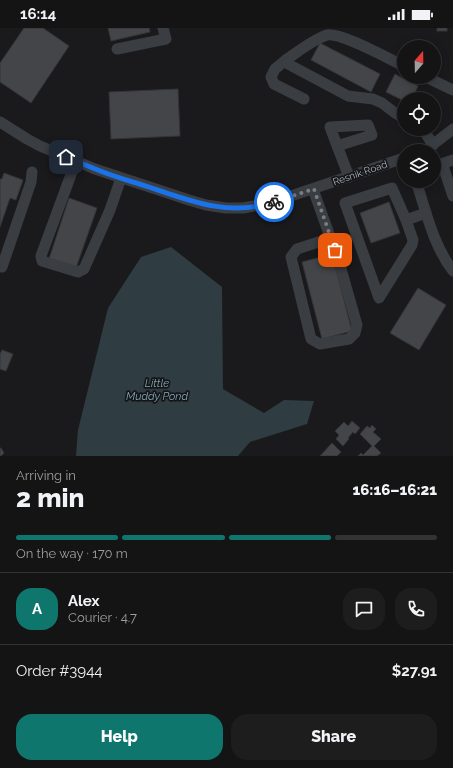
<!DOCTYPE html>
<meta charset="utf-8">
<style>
:root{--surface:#141415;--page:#1d1d1e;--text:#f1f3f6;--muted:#9d9ea0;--line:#333334;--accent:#0f766e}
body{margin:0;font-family:Raleway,sans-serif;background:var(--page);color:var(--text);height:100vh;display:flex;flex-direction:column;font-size:15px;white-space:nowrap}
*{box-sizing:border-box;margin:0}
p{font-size:13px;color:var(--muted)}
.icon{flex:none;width:22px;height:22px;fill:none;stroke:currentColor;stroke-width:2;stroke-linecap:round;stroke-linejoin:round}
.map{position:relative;height:428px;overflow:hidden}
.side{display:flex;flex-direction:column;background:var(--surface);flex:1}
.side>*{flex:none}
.needle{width:26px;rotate:20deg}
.buttons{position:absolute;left:397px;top:12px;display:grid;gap:8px}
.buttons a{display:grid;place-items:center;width:44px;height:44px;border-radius:50%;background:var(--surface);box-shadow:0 2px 10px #0003,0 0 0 1px var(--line);font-size:20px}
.pin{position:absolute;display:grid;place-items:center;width:34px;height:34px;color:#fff;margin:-17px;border-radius:8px;box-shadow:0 2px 6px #0006}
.courier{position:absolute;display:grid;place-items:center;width:40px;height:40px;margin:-20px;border:3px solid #1a73e8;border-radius:50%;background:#fff;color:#222;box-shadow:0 1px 5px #0007}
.headline em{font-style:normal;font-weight:800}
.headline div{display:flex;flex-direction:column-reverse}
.headline{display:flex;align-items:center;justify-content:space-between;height:68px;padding:0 16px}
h1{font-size:26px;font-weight:800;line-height:30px}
.bar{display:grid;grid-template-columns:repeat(4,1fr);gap:6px 4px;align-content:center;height:48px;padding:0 16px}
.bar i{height:5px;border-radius:3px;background:var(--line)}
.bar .selected{background:var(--accent)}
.bar p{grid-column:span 4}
.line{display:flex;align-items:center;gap:10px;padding:0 16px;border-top:1px solid var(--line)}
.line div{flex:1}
.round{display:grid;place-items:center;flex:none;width:42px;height:42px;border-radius:16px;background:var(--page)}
.button{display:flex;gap:8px;margin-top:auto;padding:8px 16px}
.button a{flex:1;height:46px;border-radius:16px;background:var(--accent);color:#fff;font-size:16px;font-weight:800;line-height:46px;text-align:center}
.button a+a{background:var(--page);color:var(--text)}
.status{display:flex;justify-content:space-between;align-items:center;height:28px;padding:0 20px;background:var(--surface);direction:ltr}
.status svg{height:11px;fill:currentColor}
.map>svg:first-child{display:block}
.water{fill:#2f3c41}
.building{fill:#444549;stroke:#343438}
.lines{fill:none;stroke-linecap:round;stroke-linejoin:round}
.minor{stroke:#3a3d42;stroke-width:11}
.done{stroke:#797e84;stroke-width:4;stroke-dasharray:0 7.2}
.route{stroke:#1a73e8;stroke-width:5}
.labels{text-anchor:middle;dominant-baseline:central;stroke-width:3.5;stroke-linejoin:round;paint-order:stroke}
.street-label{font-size:10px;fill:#acb4bc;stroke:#151517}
.water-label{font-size:11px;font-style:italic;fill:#82a9b8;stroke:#151517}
</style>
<div class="status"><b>16:14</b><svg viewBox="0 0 49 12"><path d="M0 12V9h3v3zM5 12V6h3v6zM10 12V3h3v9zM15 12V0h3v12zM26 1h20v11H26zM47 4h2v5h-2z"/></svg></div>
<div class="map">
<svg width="453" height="428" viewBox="0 0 453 428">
<rect width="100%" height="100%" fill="#1a1a1c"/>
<polygon class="water" points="171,219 222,259 223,361 264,385 284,372 314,373 307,396 250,414 238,428 76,428 78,402 108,280 141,229"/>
<g class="building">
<polygon points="24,0 43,0 69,18 31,75 0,54 0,35"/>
<polygon points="108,0 149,0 150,4 111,13"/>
<rect x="437" y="0" width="10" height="3"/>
<polygon points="320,15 380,46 371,64 311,32"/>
<polygon points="395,46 404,51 406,49 410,51 409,53 418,58 412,71 404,71 404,73 386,64"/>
<polygon points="178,61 180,108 111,111 109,64"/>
<polygon points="4,145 23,152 16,172 10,170 0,199 0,151 2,151"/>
<polygon points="69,170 97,180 76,240 49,231"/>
<polygon points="389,174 400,205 371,215 360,185"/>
<polygon points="332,226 352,303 322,311 302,234"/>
<polygon points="418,260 446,277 419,322 390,305"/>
<polygon points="2,322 13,326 6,343 0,341 0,326"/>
<polygon points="352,393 360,400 355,406 353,404 348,410 349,411 343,418 336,411 339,407 335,403 344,394 348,398"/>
<polygon points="372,397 376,401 373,404 381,411 374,418 381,425 377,428 358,428 361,425 363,427 372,418 360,406 367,398 370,400"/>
<polygon points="332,415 341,424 337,428 320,428"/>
<polygon points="0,420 1,420 4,425 1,428 0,428"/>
</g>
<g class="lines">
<g class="minor">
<polyline points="117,21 166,11 163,0"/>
<polyline points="287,31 275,41 271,49 274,56 304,71"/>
<path d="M404,38C389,31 341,4 327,7C314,11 299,23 287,31L288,36L348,68L373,71L382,75L395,85L404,90"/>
<polyline points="426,49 453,62"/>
<polyline points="0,94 27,111 40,118 95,141 189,172 206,177 226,180 243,180 270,175 404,130"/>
<polyline points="423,101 433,117"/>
<polyline points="337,118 372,107 368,97 330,99 349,149"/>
<polyline points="422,123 427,121 453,101"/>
<polyline points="453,132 444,135 444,141 453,168"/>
<polyline points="76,133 41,228 42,233 78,244 84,241 110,182 121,150"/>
<path d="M416,153C426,183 433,217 453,243"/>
<polyline points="313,161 339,234 357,297 355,305 349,311 320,316 311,311 291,229 297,221 331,210"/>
<polyline points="406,192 413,212 412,217 379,270 345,175 392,160 406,192 426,185"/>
<polyline points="2,239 31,154 32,144"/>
</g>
</g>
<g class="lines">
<polyline class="done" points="274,174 314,161 335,222"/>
<path class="route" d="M66,129C78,134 90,139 103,144C118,150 134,154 149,159C190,173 230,189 274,174"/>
</g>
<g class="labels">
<g class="street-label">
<text transform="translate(360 145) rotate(-19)">Resnik Road</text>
</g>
<g class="water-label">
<text x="157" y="355">Little<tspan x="157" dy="13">Muddy Pond</tspan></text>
</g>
</g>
</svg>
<div class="buttons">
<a><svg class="needle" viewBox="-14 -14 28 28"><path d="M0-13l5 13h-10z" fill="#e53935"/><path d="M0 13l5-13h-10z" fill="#9d9ea0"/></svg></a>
<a><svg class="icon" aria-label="locate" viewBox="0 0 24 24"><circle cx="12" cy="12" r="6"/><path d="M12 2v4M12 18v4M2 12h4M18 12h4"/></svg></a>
<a><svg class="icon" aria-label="layers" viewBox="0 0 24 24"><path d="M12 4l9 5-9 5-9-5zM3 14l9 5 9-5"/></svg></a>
</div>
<div class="pin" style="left:335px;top:222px;background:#ea580c"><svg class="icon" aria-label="bag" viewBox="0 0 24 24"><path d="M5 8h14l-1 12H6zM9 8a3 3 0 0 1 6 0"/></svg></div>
<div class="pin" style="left:66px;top:129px;background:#1f2937"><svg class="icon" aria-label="home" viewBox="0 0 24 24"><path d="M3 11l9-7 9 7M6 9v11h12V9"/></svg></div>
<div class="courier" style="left:274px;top:174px"><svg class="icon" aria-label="bike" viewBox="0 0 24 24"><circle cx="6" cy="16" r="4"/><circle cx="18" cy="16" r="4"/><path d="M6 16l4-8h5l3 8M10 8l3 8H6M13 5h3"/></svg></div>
</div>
<section class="side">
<div class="headline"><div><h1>2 min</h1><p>Arriving in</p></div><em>16:16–16:21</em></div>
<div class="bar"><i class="selected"></i><i class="selected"></i><i class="selected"></i><i></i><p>On the way · 170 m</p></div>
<div class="line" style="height:72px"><b class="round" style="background:var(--accent);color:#fff">A</b><div><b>Alex</b><p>Courier · 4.7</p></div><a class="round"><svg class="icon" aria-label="chat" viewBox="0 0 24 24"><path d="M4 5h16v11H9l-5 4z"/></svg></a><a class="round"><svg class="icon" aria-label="phone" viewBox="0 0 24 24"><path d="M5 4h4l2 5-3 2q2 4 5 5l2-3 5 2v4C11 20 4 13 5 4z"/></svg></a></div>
<div class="line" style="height:52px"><div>Order #3944</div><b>$27.91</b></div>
<div class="button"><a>Help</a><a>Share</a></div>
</section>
